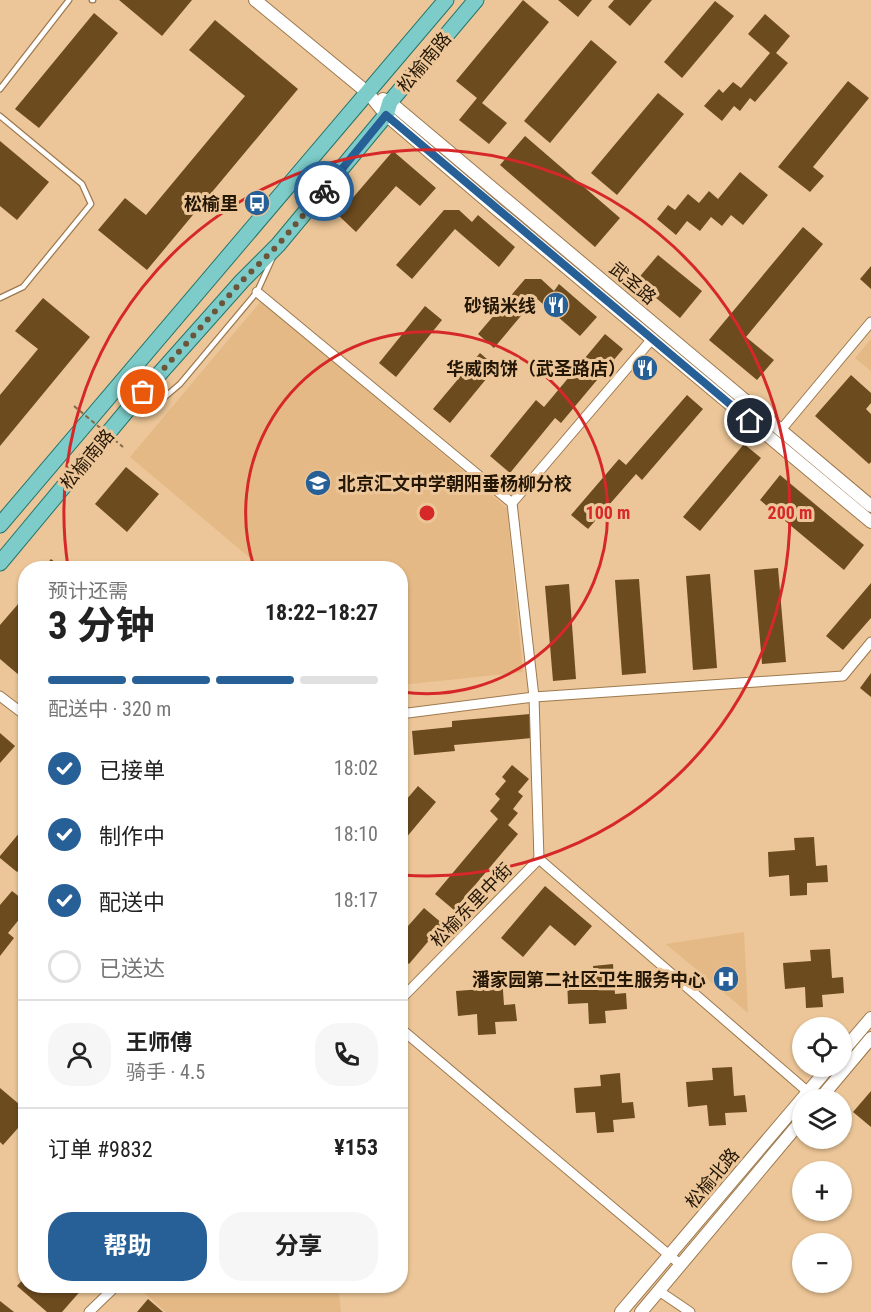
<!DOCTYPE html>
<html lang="zh">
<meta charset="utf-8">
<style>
:root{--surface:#fff;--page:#f6f6f6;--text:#222;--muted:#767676;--line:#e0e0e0;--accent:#275f97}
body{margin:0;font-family:"Roboto Condensed","Noto Sans SC",sans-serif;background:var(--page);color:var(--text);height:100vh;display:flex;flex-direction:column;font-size:22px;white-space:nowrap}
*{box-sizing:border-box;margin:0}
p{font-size:20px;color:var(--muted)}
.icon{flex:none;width:33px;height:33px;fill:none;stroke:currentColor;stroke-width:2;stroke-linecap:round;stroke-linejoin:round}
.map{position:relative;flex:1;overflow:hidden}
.drawer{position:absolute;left:18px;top:561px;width:390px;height:732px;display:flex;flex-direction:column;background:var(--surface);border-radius:24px;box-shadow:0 2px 4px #0004}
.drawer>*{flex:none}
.tools{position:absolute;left:792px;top:1017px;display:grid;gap:12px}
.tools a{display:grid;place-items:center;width:60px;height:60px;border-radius:50%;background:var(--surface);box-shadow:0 2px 4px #0004;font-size:30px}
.pin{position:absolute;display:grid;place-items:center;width:51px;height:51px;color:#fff;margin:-26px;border:3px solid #fff;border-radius:50%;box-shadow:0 2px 6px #0007}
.courier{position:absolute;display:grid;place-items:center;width:60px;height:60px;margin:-30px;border:4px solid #275f97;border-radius:50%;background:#fff;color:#222;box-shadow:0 2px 8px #0007}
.overview em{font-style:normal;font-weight:700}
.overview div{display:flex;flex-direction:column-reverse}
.overview{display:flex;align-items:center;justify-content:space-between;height:102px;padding:0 30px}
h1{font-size:39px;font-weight:700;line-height:45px}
.bar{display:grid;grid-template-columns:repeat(4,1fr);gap:9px 6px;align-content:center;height:72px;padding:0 30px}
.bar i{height:8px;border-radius:4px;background:var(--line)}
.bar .on{background:var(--accent)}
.bar p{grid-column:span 4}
.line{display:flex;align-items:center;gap:15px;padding:0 30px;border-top:2px solid var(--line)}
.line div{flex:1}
.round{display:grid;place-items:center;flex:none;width:63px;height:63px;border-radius:24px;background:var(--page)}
ol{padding:0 30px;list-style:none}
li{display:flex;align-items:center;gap:18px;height:66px}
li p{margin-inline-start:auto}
li .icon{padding:6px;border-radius:50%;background:var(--accent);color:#fff;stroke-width:4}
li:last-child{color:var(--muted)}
li i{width:33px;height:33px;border:3px solid var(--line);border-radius:50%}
.button{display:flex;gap:12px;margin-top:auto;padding:12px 30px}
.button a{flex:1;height:69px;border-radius:24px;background:var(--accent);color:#fff;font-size:24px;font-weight:700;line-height:69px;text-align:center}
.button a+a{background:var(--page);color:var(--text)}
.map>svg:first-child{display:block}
.built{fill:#e4b985}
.building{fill:#6c4b1f}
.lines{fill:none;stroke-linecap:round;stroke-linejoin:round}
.service-casing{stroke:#9d794e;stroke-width:7}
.minor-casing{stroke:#9d794e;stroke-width:11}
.tertiary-casing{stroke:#9d794e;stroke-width:14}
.primary-casing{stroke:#26776d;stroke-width:17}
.service{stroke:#fff;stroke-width:4.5}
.minor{stroke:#fff;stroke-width:9}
.tertiary{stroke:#fff;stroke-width:12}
.primary{stroke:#7dccc9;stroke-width:15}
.path-bridge{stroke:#846b4c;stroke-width:2;stroke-dasharray:4.5 3;stroke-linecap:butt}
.done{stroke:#6b5439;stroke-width:6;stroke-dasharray:0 10.8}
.route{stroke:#275f97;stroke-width:8}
.ring{fill:none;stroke:#d62828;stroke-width:3}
.labels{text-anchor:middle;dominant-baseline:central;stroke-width:6;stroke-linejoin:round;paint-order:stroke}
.street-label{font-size:18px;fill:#251706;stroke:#ecc698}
.poi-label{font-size:18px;font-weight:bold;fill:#251706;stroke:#ecc698;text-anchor:end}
.centre{fill:#d62828;stroke:#ecc698;stroke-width:3}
.ring-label{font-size:18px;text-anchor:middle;font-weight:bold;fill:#d62828;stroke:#ecc698;stroke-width:6;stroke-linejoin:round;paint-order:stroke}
</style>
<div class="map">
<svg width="871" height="1312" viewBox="0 0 871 1312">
<rect width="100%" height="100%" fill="#ecc698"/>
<g class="built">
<polygon points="261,301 507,508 523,672 401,685 400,568 262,568 130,457"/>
<polygon points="871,339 871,371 855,358"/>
<polygon points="744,932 748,1013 666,944"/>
<polygon points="143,1286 338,1286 341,1312 166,1312 140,1289"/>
</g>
<g class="building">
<polygon points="119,0 192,0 162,36"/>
<polygon points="523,0 549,22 482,103 507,123 489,144 459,120 477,98 456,81"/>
<polygon points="558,0 592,0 578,17"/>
<polygon points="614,0 652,0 630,26 608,7"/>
<polygon points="715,1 734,16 682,78 664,62"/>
<polygon points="94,13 118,33 39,128 15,109"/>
<polygon points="765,14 790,36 776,53 788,63 755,102 750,98 740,111 734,106 722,121 704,106 719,89 723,93 733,82 741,88 770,53 748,34"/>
<polygon points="215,20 298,89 147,270 98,230 125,198 146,215 245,96 189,50"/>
<polygon points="591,40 617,62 550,143 524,121"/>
<polygon points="848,81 869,98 813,167 824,176 810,192 778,167"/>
<polygon points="658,93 684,114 617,195 591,173"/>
<polygon points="525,136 620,218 595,247 500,165"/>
<polygon points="0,141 49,182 17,220 0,206"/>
<polygon points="393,151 436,188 420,206 396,186 356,232 338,215"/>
<polygon points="740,172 768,195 743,225 731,215 722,226 711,217 700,231 687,221 676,235 657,219 668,205 675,210 688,194 699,203 709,191 718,199"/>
<polygon points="444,210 459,210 472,222 478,215 515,247 499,267 455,229 412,279 396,265"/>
<polygon points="803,227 823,244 746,337 774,360 757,380 709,340"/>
<polygon points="658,255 702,291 680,318 636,281"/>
<polygon points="871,266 871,289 860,279"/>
<polygon points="525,279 541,279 554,291 559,284 597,317 580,336 536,298 494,348 478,334"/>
<polygon points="43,298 90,337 0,446 0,395 38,349 15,331"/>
<polygon points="425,306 442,320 396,377 379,363"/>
<polygon points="605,334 623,349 561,423 555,418 510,473 490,456 536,400 544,407"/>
<polygon points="480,353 496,367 450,423 433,409"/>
<polygon points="851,375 871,393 871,403 866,409 871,414 871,462 869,464 815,416"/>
<polygon points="687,395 703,409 642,480 636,474 588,529 571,515 619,459 626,465"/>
<polygon points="744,444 761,458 700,531 683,517"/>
<polygon points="126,467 159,494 127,532 95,504"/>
<polygon points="780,475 864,545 844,570 760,500"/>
<polygon points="51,559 62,568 43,568"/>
<polygon points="778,568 786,662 762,664 754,570"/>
<polygon points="710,574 717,668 693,670 686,576"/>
<polygon points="639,579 646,673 622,675 615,580"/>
<polygon points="871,583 871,618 843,650 826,636"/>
<polygon points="569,584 576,679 553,681 545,586"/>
<polygon points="26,589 26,602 19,597"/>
<polygon points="19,603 26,608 26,681 0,659 0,625"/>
<polygon points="871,673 871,697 860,688"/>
<polygon points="530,714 532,738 454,745 455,751 414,755 412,731 452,727 452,721"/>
<polygon points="0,733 15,746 0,763"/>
<polygon points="512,765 529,779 518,792 523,796 513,809 518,813 508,825 518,834 454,910 435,894 498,819 490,811 500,799 495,794 506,781 502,777"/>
<polygon points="418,786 436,802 400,845 400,807"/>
<polygon points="26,825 26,862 17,872 0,858 0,856"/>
<polygon points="814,837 816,866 827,865 828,882 807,883 807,895 790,896 789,875 769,877 768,852 795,850 794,838"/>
<polygon points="545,886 592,926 575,946 550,925 523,957 501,938"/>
<polygon points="12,891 26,902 26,911 8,933 14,938 0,956 0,905"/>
<polygon points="424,908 443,924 409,964 400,957 400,935"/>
<polygon points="830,949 832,978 843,977 844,993 822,995 823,1007 806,1008 805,987 785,989 783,963 811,961 810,950"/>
<polygon points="613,964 615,994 626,993 627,1009 605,1011 606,1023 589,1024 588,1003 568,1004 567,979 594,977 593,966"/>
<polygon points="502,976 504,1005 515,1004 517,1021 495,1022 496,1034 478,1035 477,1014 458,1016 456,991 483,989 482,977"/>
<polygon points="732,1067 734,1096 745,1095 747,1112 725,1113 726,1125 709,1126 707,1105 688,1107 686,1082 713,1080 712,1068"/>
<polygon points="620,1073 622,1103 633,1102 635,1118 613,1120 614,1132 597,1133 595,1112 576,1113 574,1088 601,1086 600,1075"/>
<polygon points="0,1088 26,1110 26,1119 3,1145 0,1142"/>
<polygon points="871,1091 871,1127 853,1112"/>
<polygon points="26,1276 26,1286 80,1286 83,1288 62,1312 47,1312 17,1286"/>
<polygon points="148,1299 163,1312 137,1312"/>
<polygon points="0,1301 14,1312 0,1312"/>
</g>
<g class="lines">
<g class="service-casing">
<g id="service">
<polyline points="92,0 93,0"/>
<polyline points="0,89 69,0"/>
<polyline points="0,116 82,184 91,204 23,287 0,298"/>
<polyline points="135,408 153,407 180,384 257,292 272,259"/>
</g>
</g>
<g class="minor-casing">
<g id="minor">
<polyline points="257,292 512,503"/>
<polyline points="652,339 512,503 534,697 539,859 808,1092"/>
<polyline points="780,431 871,322"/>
<polyline points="0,696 26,716"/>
<polyline points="400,714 534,697 843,676 871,642"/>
<polyline points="400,1000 539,859"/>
<polyline points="400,1028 681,1265"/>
<polyline points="659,1291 690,1312"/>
<polyline points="89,1312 116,1286"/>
</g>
</g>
<g class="tertiary-casing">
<g id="tertiary">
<polyline points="255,0 368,93 386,115 495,208 871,522"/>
<polyline points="383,99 390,102 871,506"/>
<polyline points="842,1052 871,1018"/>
<polyline points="819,1100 871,1038"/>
<polyline points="621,1312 830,1066"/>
<polyline points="641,1312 802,1120"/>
</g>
</g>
<g class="primary-casing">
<g id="primary">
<polyline points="0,525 446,0"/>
<polyline points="0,563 129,408 242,281 278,245 386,115 390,102 476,0"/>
</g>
</g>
<use href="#service" class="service"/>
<use href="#minor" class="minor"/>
<use href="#tertiary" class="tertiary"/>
<use href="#primary" class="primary"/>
<polyline class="path-bridge" points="74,406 123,447"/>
</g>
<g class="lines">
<polyline class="done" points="143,392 242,281 278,245 324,191"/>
<polyline class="route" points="324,191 386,115 750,421"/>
</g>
<g class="ring">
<path d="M254 567A181 181 0 1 1 402 692"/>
<path d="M68 567A363 363 0 1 1 402 875"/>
</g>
<defs>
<g id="bus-disc" transform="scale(1.35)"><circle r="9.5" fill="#275f97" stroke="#ecc698"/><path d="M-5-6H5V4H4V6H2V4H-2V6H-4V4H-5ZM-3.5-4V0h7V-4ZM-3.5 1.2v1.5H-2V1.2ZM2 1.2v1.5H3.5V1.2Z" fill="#fff"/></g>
<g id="restaurant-disc" transform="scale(1.35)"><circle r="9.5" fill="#275f97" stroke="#ecc698"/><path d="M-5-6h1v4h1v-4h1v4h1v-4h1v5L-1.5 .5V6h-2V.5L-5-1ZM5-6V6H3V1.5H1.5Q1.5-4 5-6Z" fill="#fff"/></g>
<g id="school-disc" transform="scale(1.35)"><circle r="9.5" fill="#275f97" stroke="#ecc698"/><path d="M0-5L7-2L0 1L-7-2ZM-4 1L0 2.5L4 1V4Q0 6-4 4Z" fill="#fff"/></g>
<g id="hospital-disc" transform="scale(1.35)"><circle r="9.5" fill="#275f97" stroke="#ecc698"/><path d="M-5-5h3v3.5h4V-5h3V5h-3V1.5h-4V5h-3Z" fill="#fff"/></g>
</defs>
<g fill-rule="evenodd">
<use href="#bus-disc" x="257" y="203"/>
<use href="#restaurant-disc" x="556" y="305"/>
<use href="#restaurant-disc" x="645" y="368"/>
<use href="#school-disc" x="318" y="483"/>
<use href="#hospital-disc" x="726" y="979"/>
</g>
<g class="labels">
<g class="street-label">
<text transform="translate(424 62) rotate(-50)">松榆南路</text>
<text transform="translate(633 283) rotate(40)">武圣路</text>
<text transform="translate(87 459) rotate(-50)">松榆南路</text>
<text transform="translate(471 905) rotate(-46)">松榆东里中街</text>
<text transform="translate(712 1178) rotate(-50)">松榆北路</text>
</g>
<g class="poi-label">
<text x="238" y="203">松榆里</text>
<text x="536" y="305">砂锅米线</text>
<text x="626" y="368">华威肉饼（武圣路店）</text>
<text x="338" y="483" text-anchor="start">北京汇文中学朝阳垂杨柳分校</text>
<text x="706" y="979">潘家园第二社区卫生服务中心</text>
</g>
</g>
<circle cx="427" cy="513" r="9" class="centre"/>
<g class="ring-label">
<text x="608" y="519">100 m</text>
<text x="790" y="519">200 m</text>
</g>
</svg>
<div class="tools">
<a><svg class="icon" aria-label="locate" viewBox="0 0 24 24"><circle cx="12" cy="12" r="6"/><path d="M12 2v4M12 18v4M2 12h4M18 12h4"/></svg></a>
<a><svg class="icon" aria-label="layers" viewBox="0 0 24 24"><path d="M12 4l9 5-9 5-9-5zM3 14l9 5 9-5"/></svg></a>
<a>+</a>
<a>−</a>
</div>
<div class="pin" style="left:143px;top:392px;background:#ea580c"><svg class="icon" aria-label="bag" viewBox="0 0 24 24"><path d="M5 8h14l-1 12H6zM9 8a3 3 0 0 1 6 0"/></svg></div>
<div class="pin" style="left:750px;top:421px;background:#1f2937"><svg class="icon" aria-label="home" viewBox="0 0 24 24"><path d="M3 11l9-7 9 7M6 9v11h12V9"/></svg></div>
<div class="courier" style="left:324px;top:191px"><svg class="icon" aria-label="bike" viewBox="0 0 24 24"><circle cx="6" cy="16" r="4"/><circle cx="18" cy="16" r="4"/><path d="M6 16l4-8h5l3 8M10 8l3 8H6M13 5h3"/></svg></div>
<section class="drawer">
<div class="overview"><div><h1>3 分钟</h1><p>预计还需</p></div><em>18:22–18:27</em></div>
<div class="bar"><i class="on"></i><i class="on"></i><i class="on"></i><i></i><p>配送中 · 320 m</p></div>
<ol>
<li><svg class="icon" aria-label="check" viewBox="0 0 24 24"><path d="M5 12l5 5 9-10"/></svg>已接单<p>18:02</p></li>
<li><svg class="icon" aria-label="check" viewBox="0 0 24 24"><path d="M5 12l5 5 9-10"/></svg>制作中<p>18:10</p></li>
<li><svg class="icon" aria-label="check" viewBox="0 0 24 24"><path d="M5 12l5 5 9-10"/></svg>配送中<p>18:17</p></li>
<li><i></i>已送达</li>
</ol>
<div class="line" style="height:108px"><a class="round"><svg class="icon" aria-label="person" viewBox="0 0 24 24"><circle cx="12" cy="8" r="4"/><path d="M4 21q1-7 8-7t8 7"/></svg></a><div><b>王师傅</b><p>骑手 · 4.5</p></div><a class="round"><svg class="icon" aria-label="phone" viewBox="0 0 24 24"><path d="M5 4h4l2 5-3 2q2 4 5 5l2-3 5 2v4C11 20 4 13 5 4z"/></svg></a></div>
<div class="line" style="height:78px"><div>订单 #9832</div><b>¥153</b></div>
<div class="button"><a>帮助</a><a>分享</a></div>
</section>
</div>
